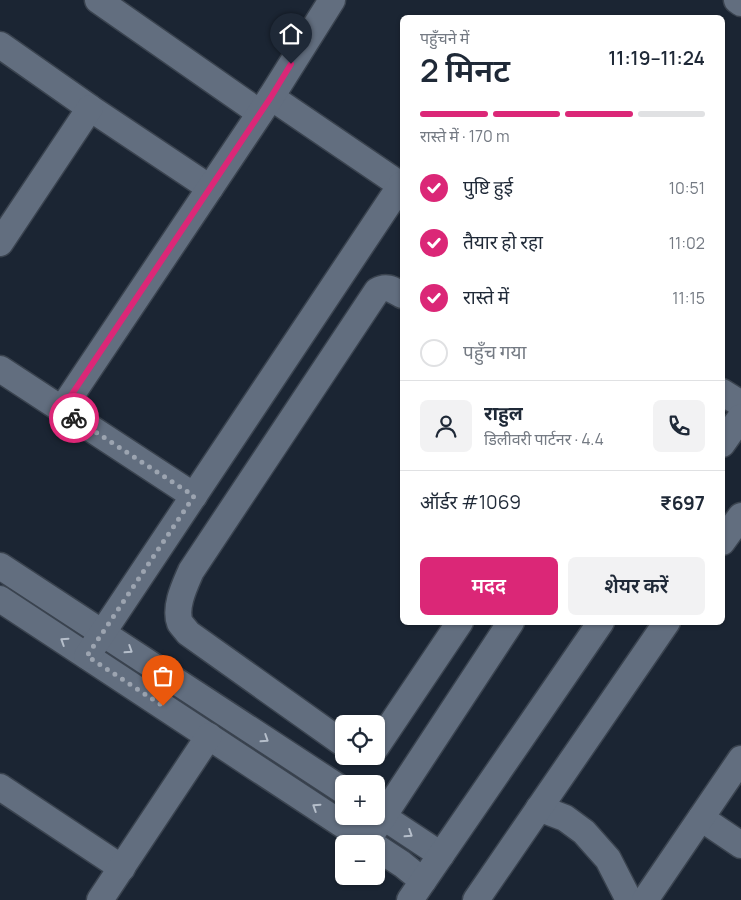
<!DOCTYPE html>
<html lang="hi">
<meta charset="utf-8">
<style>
:root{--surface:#fff;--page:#f2f2f3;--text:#1f2937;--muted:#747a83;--line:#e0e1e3;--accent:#db2777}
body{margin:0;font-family:Manrope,"Noto Sans Devanagari",sans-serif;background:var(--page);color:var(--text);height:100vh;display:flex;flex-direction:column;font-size:19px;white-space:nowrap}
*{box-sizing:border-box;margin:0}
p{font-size:16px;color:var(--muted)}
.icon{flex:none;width:28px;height:28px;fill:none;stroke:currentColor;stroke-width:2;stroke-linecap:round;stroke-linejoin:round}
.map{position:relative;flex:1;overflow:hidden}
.sheet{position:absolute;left:400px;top:15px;width:325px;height:610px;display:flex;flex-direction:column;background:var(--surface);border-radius:8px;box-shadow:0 1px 4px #0004}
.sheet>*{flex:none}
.controls{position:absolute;left:335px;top:715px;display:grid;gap:10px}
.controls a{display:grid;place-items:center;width:50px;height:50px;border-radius:8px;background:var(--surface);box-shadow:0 1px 4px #0004;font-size:25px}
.pin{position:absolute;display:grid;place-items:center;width:42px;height:42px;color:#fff;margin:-51px -21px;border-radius:50% 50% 50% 0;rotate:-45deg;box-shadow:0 0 5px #0007}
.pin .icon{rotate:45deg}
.courier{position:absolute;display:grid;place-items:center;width:50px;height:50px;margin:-25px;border:4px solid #db2777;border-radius:50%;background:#fff;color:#222;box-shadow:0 1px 6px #0007}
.summary em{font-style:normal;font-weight:600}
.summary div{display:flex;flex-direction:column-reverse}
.summary{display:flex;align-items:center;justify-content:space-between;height:85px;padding:0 20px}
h1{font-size:32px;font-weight:600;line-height:38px}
.bar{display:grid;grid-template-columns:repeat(4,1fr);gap:8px 5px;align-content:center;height:60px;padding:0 20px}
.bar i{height:6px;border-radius:4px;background:var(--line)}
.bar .on{background:var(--accent)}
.bar p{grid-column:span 4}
.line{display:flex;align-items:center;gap:12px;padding:0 20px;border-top:1px solid var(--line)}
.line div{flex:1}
.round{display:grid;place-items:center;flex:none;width:52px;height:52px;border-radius:8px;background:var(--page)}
ol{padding:0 20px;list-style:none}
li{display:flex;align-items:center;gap:15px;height:55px}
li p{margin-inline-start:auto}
li .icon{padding:5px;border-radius:50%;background:var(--accent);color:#fff;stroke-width:4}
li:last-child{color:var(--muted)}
li i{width:28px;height:28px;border:2px solid var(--line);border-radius:50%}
.primary-button{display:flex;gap:10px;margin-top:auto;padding:10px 20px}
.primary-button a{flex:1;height:58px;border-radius:8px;background:var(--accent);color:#fff;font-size:20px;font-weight:600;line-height:58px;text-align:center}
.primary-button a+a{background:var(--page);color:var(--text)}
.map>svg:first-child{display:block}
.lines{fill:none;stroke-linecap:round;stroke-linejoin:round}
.minor-casing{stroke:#3a434f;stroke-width:29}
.minor{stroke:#626e7f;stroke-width:26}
.oneway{stroke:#b5beca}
.done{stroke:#9ca4b0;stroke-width:5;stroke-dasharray:0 9}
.route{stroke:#db2777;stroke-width:6}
</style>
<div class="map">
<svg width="741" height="900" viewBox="0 0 741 900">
<rect width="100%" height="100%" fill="#1b2533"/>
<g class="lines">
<g class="minor-casing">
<g id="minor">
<polyline points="98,0 260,113"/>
<polyline points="737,0 741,3"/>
<polyline points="0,45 90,108 210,188"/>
<polyline points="271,97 402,186"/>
<polyline points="0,243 90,108"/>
<polyline points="0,369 194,496"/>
<polyline points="722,392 741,404"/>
<polyline points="62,409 271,97 332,0"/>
<polyline points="722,444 741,417"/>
<polyline points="722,542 741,516"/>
<polyline points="0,566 344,791"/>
<polyline points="0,599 372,844"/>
<polyline points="87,656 401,185"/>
<path d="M344,744L188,633C186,630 182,626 180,623C174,607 185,585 191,571L377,291C387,285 393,290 402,295"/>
<polyline points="376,747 460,622"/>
<polyline points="0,787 122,868"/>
<polyline points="539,808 565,818 584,832 608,859 629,900"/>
<polyline points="376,812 441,855"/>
<polyline points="701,818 741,845"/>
<polyline points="367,841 511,622"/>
<polyline points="376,847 402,864 423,881"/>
<polyline points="100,900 209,736"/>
<polyline points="410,900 601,622"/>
<polyline points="476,900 667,622"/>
<polyline points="645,900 741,759"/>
</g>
</g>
<use href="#minor" class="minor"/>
</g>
<defs><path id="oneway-chevron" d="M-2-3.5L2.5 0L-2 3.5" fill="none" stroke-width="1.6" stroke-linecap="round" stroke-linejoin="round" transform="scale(1.25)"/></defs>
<g class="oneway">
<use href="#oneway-chevron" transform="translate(64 641) rotate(-147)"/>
<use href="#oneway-chevron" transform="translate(129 650) rotate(33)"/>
<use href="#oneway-chevron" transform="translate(265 739) rotate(33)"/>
<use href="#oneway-chevron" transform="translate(316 807) rotate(-147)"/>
<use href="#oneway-chevron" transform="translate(409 834) rotate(33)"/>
</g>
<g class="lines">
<polyline class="done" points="74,418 194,496 87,656 163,706"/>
<polyline class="route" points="74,418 62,409 271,97 291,64"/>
</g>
</svg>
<div class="controls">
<a><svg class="icon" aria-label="locate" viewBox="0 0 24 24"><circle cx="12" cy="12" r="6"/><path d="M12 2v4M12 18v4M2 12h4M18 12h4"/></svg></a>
<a>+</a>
<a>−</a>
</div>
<div class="pin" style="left:163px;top:706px;background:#ea580c"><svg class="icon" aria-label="bag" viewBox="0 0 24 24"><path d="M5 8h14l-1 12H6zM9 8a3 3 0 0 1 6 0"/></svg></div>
<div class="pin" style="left:291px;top:64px;background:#1f2937"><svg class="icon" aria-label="home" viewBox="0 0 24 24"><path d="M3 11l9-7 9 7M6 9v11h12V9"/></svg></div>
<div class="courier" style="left:74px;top:418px"><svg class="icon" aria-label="bike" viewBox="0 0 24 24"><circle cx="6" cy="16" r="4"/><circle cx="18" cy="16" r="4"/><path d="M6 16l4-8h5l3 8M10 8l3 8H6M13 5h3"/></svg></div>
<section class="sheet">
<div class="summary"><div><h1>2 मिनट</h1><p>पहुँचने में</p></div><em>11:19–11:24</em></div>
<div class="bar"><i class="on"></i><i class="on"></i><i class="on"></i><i></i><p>रास्ते में · 170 m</p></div>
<ol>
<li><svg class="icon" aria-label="check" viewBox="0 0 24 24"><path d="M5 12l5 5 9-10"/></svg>पुष्टि हुई<p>10:51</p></li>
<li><svg class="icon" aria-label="check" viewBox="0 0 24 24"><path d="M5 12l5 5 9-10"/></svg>तैयार हो रहा<p>11:02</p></li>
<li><svg class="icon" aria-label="check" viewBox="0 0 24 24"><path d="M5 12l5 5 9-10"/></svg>रास्ते में<p>11:15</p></li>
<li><i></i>पहुँच गया</li>
</ol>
<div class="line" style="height:90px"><a class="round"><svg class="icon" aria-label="person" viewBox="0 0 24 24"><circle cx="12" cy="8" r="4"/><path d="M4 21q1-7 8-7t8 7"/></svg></a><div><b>राहुल</b><p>डिलीवरी पार्टनर · 4.4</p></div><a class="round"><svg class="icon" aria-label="phone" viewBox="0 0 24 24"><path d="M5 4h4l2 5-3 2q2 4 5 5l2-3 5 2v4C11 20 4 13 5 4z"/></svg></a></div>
<div class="line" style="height:65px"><div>ऑर्डर #1069</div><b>₹697</b></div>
<div class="primary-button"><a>मदद</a><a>शेयर करें</a></div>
</section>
</div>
